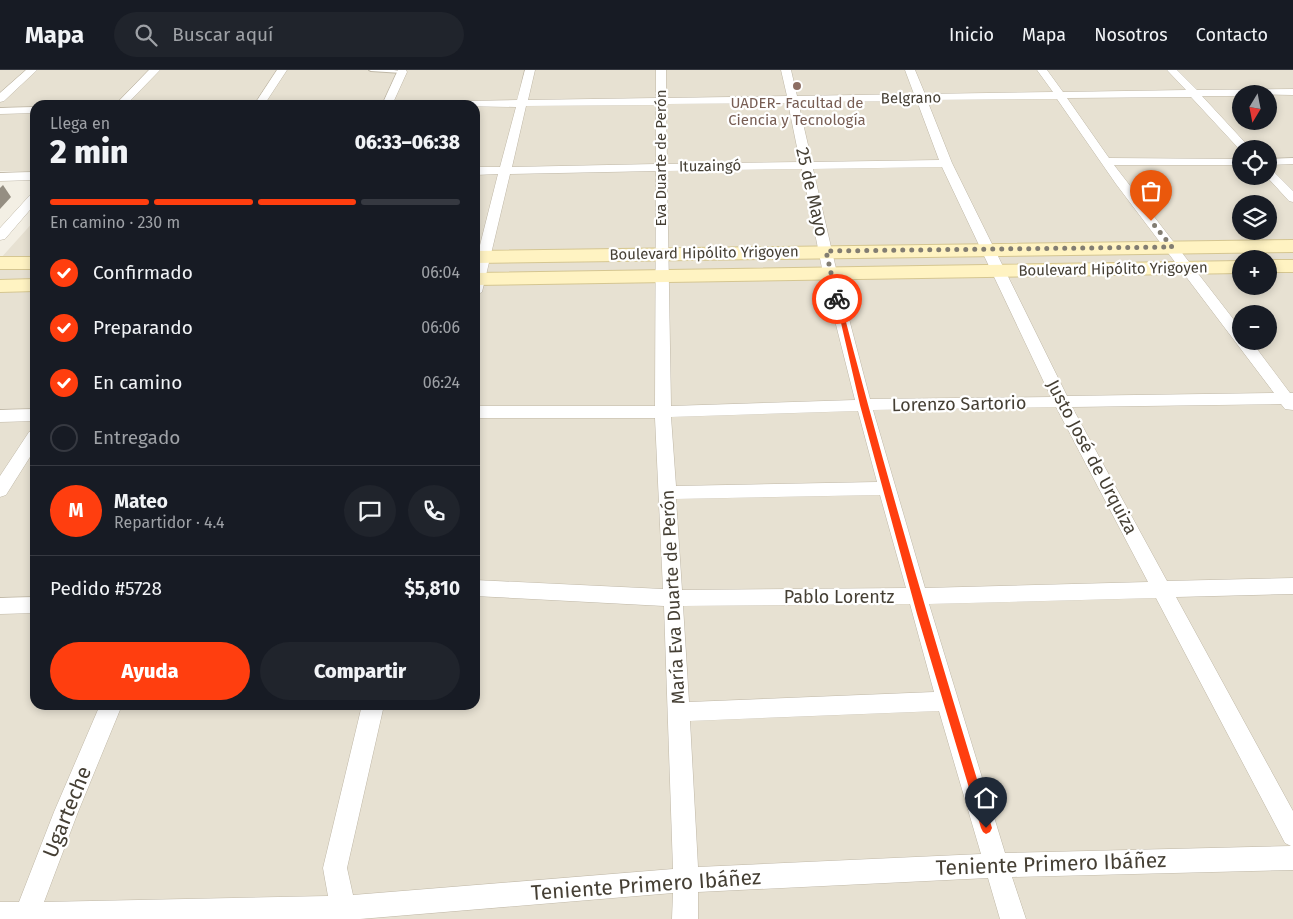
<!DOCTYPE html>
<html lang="es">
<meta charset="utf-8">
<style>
:root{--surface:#171b24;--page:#20242c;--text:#f1f3f6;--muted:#9ea1a6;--line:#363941;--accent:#ff3e0f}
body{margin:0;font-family:"Fira Sans",sans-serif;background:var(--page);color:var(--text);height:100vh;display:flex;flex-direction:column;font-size:19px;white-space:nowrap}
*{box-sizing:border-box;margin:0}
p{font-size:16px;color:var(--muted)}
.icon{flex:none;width:28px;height:28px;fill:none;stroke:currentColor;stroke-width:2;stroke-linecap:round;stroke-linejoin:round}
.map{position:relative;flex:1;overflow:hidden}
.side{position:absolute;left:30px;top:30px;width:450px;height:610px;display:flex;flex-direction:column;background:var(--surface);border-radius:15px;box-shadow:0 2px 8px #0003}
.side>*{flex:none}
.needle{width:32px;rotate:190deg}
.controls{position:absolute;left:1232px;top:15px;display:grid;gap:10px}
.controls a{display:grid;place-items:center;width:45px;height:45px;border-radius:50%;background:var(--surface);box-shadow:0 2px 8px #0003;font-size:25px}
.pin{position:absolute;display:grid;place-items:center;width:42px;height:42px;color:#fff;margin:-51px -21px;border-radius:50% 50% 50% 0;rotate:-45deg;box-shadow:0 0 5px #0007}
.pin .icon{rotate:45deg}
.courier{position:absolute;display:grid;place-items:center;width:50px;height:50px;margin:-25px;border:4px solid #ff3e0f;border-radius:50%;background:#fff;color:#222;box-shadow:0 1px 6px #0007}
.head em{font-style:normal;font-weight:800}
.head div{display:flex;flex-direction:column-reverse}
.head{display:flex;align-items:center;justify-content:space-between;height:85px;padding:0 20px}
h1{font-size:32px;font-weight:800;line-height:38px}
.bar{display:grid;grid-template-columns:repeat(4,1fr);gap:8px 5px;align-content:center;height:60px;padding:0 20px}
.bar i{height:6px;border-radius:4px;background:var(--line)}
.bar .on{background:var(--accent)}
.bar p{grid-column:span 4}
.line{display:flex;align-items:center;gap:12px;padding:0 20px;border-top:1px solid var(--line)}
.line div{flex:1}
.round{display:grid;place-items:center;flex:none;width:52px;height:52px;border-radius:26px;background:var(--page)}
ol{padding:0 20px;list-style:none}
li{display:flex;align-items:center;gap:15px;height:55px}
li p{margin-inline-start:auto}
li .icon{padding:5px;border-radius:50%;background:var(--accent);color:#fff;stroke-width:4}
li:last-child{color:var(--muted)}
li i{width:28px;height:28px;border:2px solid var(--line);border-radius:50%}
.cta{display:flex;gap:10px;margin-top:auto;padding:10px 20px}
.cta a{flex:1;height:58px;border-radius:30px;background:var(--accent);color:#fff;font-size:20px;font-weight:800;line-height:58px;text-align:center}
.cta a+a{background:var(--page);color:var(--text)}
header{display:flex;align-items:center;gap:30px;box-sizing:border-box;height:70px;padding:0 25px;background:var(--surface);border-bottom:1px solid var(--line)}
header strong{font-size:24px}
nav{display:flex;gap:28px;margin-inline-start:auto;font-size:18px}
.search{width:350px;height:45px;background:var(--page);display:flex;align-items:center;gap:12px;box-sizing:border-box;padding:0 18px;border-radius:28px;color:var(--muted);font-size:19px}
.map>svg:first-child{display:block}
.residential{fill:#e7e1d2;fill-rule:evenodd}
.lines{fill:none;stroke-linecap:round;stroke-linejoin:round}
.service-casing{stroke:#bfb7a6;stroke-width:2}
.minor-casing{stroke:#bfb7a6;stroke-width:1}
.secondary-casing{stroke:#d5c691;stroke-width:2}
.service{fill:#fff;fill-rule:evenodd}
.minor{fill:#fff;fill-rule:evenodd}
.secondary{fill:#fff3c2;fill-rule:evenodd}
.shaded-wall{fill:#958e82}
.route{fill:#ff3e0f}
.done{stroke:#827d72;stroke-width:5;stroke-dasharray:0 9}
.education-dot{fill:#8d6e63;stroke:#fff;stroke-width:2}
.labels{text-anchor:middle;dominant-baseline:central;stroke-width:4.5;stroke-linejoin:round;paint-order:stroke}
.far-street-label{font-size:15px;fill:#453f34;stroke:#fff}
.far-education-label{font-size:15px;fill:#785e54;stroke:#fff}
.street-label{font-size:18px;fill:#453f34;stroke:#fff}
.near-street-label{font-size:21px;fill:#453f34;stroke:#fff}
</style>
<header>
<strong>Mapa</strong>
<div class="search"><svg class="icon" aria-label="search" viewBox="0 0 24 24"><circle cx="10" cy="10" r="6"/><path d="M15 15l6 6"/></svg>Buscar aquí</div>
<nav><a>Inicio</a><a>Mapa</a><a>Nosotros</a><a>Contacto</a></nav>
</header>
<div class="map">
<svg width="1293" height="849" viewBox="0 0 1293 849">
<rect width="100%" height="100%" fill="#f3efe4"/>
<path class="residential" d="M0,0H1293V849H0V189L35,150V635H475V35H35V101H0ZM1241,24H1269V51H1241ZM1241,79H1269V106H1241ZM1241,134H1269V161H1241ZM1241,189H1269V216H1241ZM1241,244H1269V271H1241Z"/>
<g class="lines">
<g class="service-casing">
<polygon id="service" points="369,0 394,0 404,2 402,3 371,1"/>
</g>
<g class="minor-casing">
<g id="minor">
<polygon points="26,0 37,0 4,31 0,32 0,23"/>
<polygon points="149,0 160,0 126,35 115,35"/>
<polygon points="277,0 287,0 264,35 254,35"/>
<polygon points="398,0 406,0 407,2 392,35 382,35"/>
<path d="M525,0H535L528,30L656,28V0H666V28L787,26L781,0H791L797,26L914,24L905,0H915L925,24L1053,22L1037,0H1047L1063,22L1186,20L1167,0H1177L1197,20L1293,19V25L1241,24V26H1202L1251,79H1241V81L1191,27L1067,28L1109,88L1241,89V95H1114L1241,259V271H1251L1290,323H1293V340L1285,339L1281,334L1072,337L1167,511L1293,508V524L1176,527L1293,741V800L1012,807L1026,849H1000L988,808L698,822V849H672L673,823L360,849H0V832H19L54,742L100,635H122L78,742L44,832L328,826L323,798L362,635H384L347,798L353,825L673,799L664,536L475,526V510L663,519L655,348H475V336H655L656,101L510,104L482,222L475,226V195L498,104L475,105V97H500L516,37L404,35L409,32L517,30ZM1057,29L1116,114L1274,323L1067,326L952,93L927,30ZM917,31L939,90L812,92L798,32ZM788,33L800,92L667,94L666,34ZM656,35V94L512,97L526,36ZM942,97L1051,327L870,329L837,203L813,99ZM802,99L823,203L855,330L671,336L667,101ZM1056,337L1148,512L925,518L873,340ZM858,341L877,412L676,416L671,347ZM880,425L906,518L682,520L676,429ZM1156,528L1285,773L1291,776L1005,783L929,534ZM910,534L934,622L689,632L683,536ZM939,641L981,784L698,797L690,651Z"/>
<polygon points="35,37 35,43 0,44 0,38"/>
<polygon points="1293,88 1293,94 1269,95 1269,89"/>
<polygon points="1269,99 1273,101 1293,121 1293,132 1289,131 1266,106 1269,106"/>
<polygon points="35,102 35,110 0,111 0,103"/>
<polygon points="35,123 35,134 5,169 0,170 0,158 31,124"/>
<polygon points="35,339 35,351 0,352 0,340"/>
<polygon points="35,360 35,379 6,425 0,427 0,406 29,362"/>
<polygon points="35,527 35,543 0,544 0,528"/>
</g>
</g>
<g class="secondary-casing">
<g id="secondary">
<polygon points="1293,170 1293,182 475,193 475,181"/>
<rect x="0" y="187" width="35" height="12"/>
<rect x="1269" y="190" width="24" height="12"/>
<polygon points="1241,191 1241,203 475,215 475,203"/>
<polygon points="35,209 35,221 0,222 0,210"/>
</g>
</g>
<use href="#service" class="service"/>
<use href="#minor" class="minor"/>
<use href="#secondary" class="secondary"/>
</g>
<polygon class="shaded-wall" points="3,115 11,127 0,139 0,118"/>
<path class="route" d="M835,227L840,229C886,407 938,583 992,758L990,762L986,764L983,762L981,758L917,544L860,335Z"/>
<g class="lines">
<polyline class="done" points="837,229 826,181 1172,177 1151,151"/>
</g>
<circle class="education-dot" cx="797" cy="16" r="5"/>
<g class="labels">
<g class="far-street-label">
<text transform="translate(911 28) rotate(-1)">Belgrano</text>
<text transform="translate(661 88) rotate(-90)">Eva Duarte de Perón</text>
<text transform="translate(710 96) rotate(-1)">Ituzaingó</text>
<text transform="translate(704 183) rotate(-1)">Boulevard Hipólito Yrigoyen</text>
<text transform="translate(1113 199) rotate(-1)">Boulevard Hipólito Yrigoyen</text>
</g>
<g class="far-education-label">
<text x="797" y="33">UADER- Facultad de<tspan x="797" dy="17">Ciencia y Tecnología</tspan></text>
</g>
<g class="street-label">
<text transform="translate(812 122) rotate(77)">25 de Mayo</text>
<text transform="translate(959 334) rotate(-1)">Lorenzo Sartorio</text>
<text transform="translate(1092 387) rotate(62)">Justo José de Urquiza</text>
<text transform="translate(673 527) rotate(-93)">María Eva Duarte de Perón</text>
<text x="839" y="527">Pablo Lorentz</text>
</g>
<g class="near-street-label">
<text transform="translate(67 742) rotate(-68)">Ugarteche</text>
<text transform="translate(1051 794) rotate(-2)">Teniente Primero Ibáñez</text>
<text transform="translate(646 815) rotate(-4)">Teniente Primero Ibáñez</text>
</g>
</g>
</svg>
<div class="controls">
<a><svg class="needle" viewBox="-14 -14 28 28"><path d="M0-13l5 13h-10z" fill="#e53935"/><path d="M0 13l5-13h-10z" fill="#9ea1a6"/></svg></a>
<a><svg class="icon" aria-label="locate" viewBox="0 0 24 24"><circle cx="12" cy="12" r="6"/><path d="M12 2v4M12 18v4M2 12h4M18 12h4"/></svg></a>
<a><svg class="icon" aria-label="layers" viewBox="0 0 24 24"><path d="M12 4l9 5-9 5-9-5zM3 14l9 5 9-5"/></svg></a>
<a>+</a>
<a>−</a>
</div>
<div class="pin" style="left:1151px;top:151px;background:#ea580c"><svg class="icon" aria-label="bag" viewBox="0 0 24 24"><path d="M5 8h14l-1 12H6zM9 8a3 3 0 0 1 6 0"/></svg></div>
<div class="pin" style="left:986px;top:758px;background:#1f2937"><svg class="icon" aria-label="home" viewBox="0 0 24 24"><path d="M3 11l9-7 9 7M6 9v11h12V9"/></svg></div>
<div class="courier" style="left:837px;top:229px"><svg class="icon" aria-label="bike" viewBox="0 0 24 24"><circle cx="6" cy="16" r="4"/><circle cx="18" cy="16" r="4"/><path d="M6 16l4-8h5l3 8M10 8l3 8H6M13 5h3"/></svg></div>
<section class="side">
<div class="head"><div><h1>2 min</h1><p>Llega en</p></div><em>06:33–06:38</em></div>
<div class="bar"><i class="on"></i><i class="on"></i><i class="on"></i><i></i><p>En camino · 230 m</p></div>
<ol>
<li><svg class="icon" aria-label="check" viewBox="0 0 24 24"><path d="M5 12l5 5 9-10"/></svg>Confirmado<p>06:04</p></li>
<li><svg class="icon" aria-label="check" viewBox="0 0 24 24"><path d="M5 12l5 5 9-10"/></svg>Preparando<p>06:06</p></li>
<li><svg class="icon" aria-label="check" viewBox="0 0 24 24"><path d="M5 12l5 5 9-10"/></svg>En camino<p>06:24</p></li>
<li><i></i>Entregado</li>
</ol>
<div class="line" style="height:90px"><b class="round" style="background:var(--accent);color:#fff">M</b><div><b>Mateo</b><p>Repartidor · 4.4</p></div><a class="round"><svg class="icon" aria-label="chat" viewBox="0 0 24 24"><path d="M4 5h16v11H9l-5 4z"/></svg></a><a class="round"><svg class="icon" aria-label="phone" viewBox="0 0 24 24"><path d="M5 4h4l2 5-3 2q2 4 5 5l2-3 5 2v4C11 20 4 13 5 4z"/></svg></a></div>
<div class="line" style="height:65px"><div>Pedido #5728</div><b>$5,810</b></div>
<div class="cta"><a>Ayuda</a><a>Compartir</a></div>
</section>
</div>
